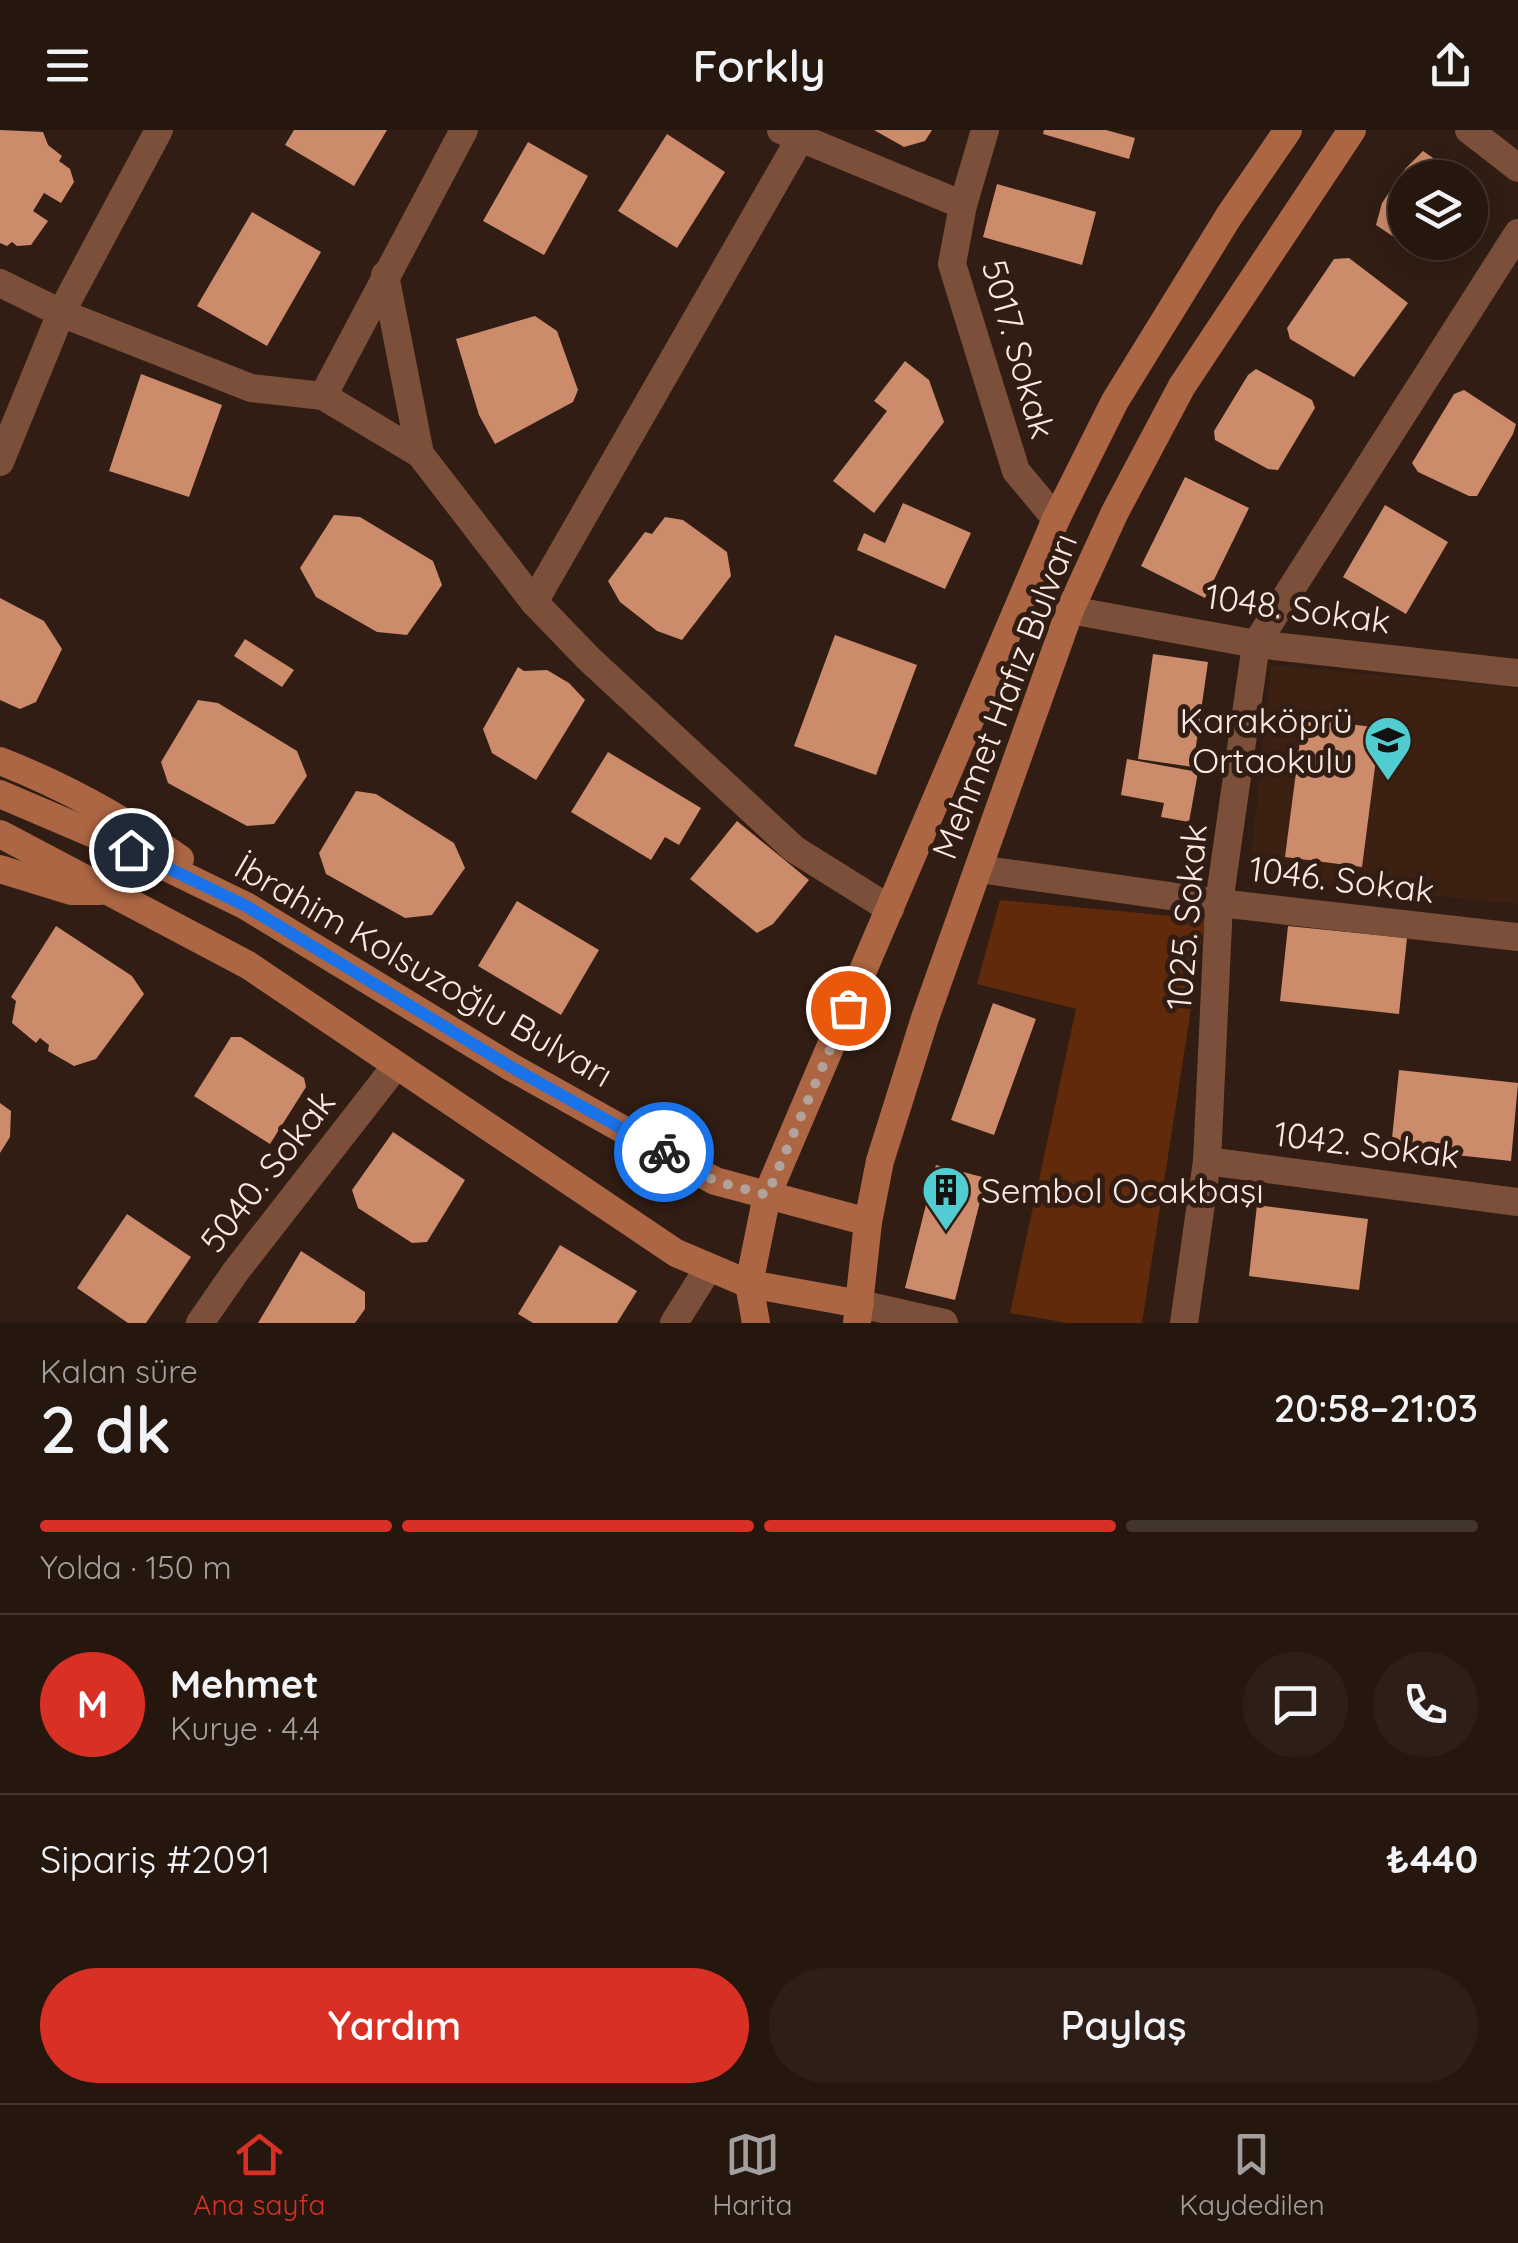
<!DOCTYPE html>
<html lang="tr">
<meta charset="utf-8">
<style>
:root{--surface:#25160e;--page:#2d1f17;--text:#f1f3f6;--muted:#a39f9e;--line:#42352e;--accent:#d93025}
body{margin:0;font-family:Quicksand,sans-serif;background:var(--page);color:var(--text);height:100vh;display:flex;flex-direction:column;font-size:38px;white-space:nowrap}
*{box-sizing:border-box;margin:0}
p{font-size:32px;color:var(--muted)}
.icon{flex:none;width:55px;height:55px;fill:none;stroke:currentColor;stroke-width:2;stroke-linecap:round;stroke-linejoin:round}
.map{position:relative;height:1193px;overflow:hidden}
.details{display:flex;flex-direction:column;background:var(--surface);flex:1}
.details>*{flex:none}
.controls{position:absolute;left:1388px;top:30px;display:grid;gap:20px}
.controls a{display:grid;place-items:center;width:100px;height:100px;border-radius:50%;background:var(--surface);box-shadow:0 5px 25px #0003,0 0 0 2px var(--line);font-size:50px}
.pin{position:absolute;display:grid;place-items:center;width:85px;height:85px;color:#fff;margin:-42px;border:5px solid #fff;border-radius:50%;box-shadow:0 2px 10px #0007}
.courier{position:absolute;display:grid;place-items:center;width:100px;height:100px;margin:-50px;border:8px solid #1a73e8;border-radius:50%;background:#fff;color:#222;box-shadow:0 2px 12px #0007}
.overview em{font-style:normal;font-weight:600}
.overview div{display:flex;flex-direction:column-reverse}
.overview{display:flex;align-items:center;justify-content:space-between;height:170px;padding:0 40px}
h1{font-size:65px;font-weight:600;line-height:75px}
.bar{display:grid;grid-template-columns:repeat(4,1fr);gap:15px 10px;align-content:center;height:120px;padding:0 40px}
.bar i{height:12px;border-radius:8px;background:var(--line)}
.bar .active{background:var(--accent)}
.bar p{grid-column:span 4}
.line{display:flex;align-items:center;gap:25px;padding:0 40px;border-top:2px solid var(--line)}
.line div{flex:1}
.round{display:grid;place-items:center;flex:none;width:105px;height:105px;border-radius:52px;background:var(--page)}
.action{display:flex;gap:20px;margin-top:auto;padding:20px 40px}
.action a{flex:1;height:115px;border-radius:60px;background:var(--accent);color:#fff;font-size:40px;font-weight:600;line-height:115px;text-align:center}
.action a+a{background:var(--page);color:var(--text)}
header{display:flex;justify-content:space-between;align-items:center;height:130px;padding:0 40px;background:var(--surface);font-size:45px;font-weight:600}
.menu{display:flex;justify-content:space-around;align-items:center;height:140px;border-top:2px solid var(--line);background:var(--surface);font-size:28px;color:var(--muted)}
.menu a{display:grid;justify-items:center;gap:5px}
.menu .active{color:var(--accent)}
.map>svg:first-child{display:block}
.built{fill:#3c2113}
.green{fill:#612a0a}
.building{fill:#cc8b6b}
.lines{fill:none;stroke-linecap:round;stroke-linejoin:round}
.minor{stroke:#7b4f39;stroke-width:28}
.secondary{stroke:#ac6643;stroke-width:28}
.done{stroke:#b2a29a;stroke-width:10;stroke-dasharray:0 18}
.route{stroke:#1a73e8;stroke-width:12}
.labels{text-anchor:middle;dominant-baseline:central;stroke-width:10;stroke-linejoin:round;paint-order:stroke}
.street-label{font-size:35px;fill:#f8e9e2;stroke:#311d13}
.poi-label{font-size:35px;fill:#f8e9e2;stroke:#311d13;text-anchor:end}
</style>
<header><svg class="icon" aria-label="menu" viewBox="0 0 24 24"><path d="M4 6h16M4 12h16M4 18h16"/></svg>Forkly<svg class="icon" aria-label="share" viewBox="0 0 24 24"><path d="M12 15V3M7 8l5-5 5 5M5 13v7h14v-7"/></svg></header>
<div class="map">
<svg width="1518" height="1193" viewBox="0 0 1518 1193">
<rect width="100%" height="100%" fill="#311d13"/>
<polygon class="built" points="1271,535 1518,558 1518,774 1249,748"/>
<polygon class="green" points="1000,770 1205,789 1142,1193 1068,1193 1010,1183 1076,879 977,854"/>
<g class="building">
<polygon points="0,0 43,2 48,15 62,26 59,31 70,39 74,52 61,73 44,63 33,81 48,91 31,115 17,116 12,112 7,116 0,113"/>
<polygon points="294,0 387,0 354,56 285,15"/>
<polygon points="874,0 932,0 925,11 904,17"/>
<polygon points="1044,0 1106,0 1135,8 1129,29 1043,4"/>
<polygon points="667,4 725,42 677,118 618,81"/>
<polygon points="528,12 588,46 544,125 483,91"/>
<polygon points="1423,21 1462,48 1405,48 1405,112 1442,112 1430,131 1376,95 1382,73 1405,39"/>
<polygon points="997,54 1096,82 1082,135 983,107"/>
<polygon points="252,82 321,122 267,216 197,176"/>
<polygon points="1349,128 1408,173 1354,247 1290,209 1287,198 1334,129"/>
<polygon points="535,186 557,201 578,260 573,272 495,314 479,285 456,209"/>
<polygon points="905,231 929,250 944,292 874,383 833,351 887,281 874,271"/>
<polygon points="1256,239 1312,270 1315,278 1278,340 1268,339 1215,310 1214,301 1248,245"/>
<polygon points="141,244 222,275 189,367 109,341"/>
<polygon points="1464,260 1516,294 1513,304 1477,366 1469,366 1418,342 1412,333 1454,264"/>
<polygon points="1185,347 1249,378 1205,468 1141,436"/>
<polygon points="903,373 971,403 945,459 857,420 864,403 885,413"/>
<polygon points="1385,375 1448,412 1406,484 1343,447"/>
<polygon points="334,385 360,387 433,431 442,455 407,505 377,502 316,467 300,438"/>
<polygon points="665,387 683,390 727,422 731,446 682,510 657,501 620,472 608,451 645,402 652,404"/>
<polygon points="0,468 44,491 62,519 36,572 20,579 0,570"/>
<polygon points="835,505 917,535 876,645 794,616"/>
<polygon points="245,509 294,540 282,557 234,526"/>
<polygon points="1153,524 1208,532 1193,637 1138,629"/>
<polygon points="518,537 524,541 547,540 569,553 585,570 536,650 492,623 483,599"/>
<polygon points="198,570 218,573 297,621 307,646 274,694 247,696 168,653 161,632"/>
<polygon points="1303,588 1380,598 1362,737 1285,727"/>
<polygon points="608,622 701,678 679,715 665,707 651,730 571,682"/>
<polygon points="1127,629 1198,642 1189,692 1161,687 1164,673 1121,665"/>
<polygon points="356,661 376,664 454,713 465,738 432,785 405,788 326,744 319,723"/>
<polygon points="737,691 809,750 773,794 757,803 690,749"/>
<polygon points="517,771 599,820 561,885 478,836"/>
<polygon points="56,796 132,846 144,864 96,929 74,936 48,921 49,915 40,908 36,913 12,893 16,871 11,867"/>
<polygon points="1288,796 1407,808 1399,884 1280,871"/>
<polygon points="993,873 1036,889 994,1005 951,990"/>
<polygon points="231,907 241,907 304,948 306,957 270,1014 194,966"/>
<polygon points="1399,940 1518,953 1511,1031 1391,1018"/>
<polygon points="0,973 11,981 10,1007 0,1023"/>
<polygon points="393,1002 465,1050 427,1112 412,1113 358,1078 352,1060"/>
<polygon points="936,1035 986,1048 955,1170 905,1158"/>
<polygon points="1257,1075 1368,1089 1359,1160 1249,1146"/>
<polygon points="127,1084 191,1127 146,1193 128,1193 77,1158"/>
<polygon points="560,1115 637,1161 617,1193 533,1193 518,1184"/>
<polygon points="301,1121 365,1162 365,1179 355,1193 258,1193"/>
</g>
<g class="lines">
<g class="minor">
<polyline points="781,0 963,75"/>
<polyline points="985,0 963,75 952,134 1016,341 1056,389"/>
<polyline points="1469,0 1518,38"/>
<polyline points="385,145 420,324"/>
<polyline points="0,153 61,183 251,258 323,266 420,324 534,472 589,529 794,719 890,779"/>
<polyline points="323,266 464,0"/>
<polyline points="0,332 61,183 159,0"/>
<polyline points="534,472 801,7"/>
<polyline points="1070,480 1256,514 1518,543"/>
<polyline points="979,739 1219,773 1518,807"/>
<polyline points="1207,1031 1518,1072"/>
<polyline points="860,1174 944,1193"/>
<polyline points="200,1193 236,1141 395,937"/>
<polyline points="674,1193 709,1137"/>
<polyline points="1184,1193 1207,1031 1219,773 1256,514 1518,103"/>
</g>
<g class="secondary">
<path d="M0,631C64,656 124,689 180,729"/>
<polyline points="0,664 131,720 246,776 511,937 715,1051 868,1092"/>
<polyline points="0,704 248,835 676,1123 749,1154 860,1174"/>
<polyline points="0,739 71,761 100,761"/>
<polyline points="756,1193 749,1154 767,1065 1056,389 1115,271 1229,86 1288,0"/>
<polyline points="857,1193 868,1092 880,1031 925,888 1070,480 1115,382 1182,256 1352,0"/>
</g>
</g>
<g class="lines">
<polyline class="done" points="664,1022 715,1051 767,1065 848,878"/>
<polyline class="route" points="131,720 246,776 511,937 664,1022"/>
</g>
<defs>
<g id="school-pin" transform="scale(2.5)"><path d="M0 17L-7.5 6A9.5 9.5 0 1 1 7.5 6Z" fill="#51ccd1" stroke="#311d13"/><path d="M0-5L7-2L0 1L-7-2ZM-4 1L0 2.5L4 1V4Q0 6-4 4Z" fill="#111"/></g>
<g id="building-pin" transform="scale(2.5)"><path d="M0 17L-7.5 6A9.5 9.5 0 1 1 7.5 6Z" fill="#51ccd1" stroke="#311d13"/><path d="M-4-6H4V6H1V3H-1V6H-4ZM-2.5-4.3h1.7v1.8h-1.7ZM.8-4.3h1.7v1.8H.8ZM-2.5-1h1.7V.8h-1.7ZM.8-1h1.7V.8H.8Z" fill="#111"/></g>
</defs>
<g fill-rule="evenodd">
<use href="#school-pin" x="1388" y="610"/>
<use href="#building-pin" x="946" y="1060"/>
</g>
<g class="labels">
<g class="street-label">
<text transform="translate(1019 219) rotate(74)">5017. Sokak</text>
<text transform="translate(1298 478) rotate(8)">1048. Sokak</text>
<text transform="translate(1004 566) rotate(-69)">Mehmet Hafız Bulvarı</text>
<text transform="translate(1342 749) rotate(7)">1046. Sokak</text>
<text transform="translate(1186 787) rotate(-85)">1025. Sokak</text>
<text transform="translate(424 840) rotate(30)">İbrahim Kolsuzoğlu Bulvarı</text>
<text transform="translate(1367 1014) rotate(7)">1042. Sokak</text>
<text transform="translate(267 1041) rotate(-52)">5040. Sokak</text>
</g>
<g class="poi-label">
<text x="1353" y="590">Karaköprü<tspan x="1353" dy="40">Ortaokulu</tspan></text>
<text x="981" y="1060" text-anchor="start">Sembol Ocakbaşı</text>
</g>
</g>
</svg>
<div class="controls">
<a><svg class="icon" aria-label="layers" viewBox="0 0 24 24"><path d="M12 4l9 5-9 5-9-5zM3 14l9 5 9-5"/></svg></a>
</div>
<div class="pin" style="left:848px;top:878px;background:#ea580c"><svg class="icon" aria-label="bag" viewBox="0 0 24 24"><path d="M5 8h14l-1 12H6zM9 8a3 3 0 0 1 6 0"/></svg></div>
<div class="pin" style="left:131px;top:720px;background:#1f2937"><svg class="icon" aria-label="home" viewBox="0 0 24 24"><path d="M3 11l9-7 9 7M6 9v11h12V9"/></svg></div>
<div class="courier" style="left:664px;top:1022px"><svg class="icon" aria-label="bike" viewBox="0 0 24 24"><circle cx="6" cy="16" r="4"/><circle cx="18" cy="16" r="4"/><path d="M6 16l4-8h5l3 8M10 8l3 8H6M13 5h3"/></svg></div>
</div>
<section class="details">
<div class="overview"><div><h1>2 dk</h1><p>Kalan süre</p></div><em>20:58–21:03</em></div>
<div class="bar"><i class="active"></i><i class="active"></i><i class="active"></i><i></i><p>Yolda · 150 m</p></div>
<div class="line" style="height:180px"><b class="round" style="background:var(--accent);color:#fff">M</b><div><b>Mehmet</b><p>Kurye · 4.4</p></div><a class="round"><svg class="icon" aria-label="chat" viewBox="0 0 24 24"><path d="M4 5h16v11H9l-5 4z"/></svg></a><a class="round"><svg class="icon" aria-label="phone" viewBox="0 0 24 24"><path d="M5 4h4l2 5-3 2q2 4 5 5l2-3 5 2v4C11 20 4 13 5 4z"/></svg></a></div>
<div class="line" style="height:130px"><div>Sipariş #2091</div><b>₺440</b></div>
<div class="action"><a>Yardım</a><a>Paylaş</a></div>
</section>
<nav class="menu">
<a class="active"><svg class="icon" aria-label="home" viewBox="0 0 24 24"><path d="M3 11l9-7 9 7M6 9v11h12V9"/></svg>Ana sayfa</a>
<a><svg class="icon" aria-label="map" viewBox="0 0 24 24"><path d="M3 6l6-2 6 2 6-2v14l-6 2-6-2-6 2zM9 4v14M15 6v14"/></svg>Harita</a>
<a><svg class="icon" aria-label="saved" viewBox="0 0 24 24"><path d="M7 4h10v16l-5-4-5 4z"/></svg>Kaydedilen</a>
</nav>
